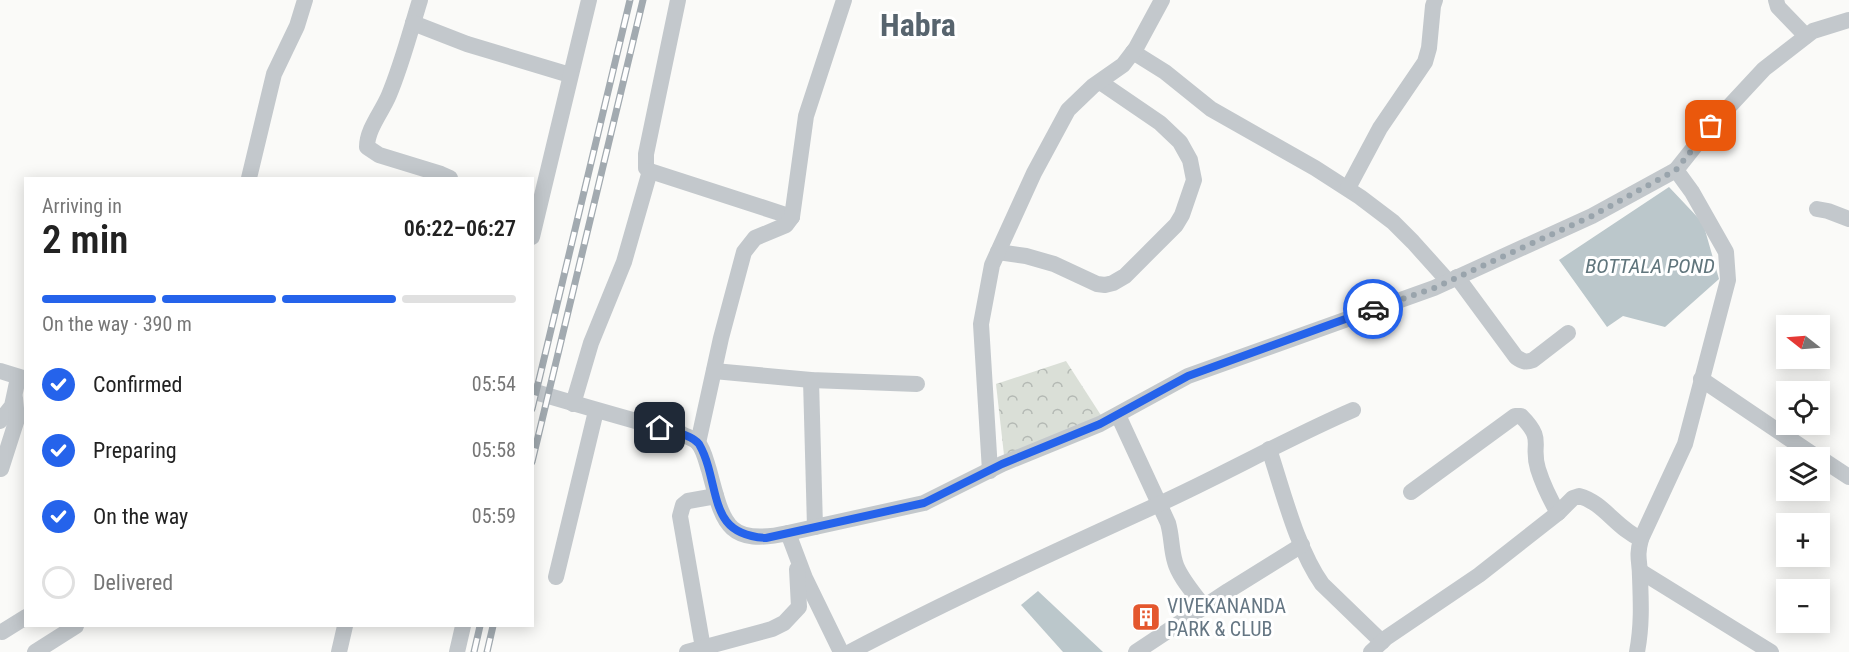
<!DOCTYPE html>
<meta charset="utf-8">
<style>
:root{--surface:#fff;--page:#f2f2f2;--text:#222;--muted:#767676;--line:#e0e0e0;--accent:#2563eb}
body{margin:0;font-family:"Roboto Condensed",sans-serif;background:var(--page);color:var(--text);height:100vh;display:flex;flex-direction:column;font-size:22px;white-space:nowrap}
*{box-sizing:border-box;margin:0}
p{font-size:20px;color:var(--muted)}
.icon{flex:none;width:33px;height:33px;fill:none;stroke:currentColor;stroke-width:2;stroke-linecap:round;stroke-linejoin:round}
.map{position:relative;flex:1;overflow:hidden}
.panel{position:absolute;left:24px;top:177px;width:510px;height:450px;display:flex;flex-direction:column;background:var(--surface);border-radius:0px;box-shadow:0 3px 15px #0003}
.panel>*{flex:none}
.needle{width:39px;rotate:287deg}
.buttons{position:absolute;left:1776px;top:315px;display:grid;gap:12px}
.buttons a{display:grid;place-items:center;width:54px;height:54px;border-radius:0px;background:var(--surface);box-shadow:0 3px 15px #0003;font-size:30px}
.pin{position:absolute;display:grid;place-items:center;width:51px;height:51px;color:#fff;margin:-26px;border-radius:12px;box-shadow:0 3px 9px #0006}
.courier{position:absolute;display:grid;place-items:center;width:60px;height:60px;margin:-30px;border:4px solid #2563eb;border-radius:50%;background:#fff;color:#222;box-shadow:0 2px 8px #0007}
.headline em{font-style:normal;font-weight:600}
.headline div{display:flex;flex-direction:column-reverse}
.headline{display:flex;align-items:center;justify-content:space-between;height:102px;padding:0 18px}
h1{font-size:39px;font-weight:600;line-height:45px}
.bar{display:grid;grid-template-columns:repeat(4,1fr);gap:9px 6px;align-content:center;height:72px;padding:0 18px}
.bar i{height:8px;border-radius:4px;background:var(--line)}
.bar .selected{background:var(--accent)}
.bar p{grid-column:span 4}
ol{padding:0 18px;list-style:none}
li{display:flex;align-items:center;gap:18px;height:66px}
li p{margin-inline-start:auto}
li .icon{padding:6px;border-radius:50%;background:var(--accent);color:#fff;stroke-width:4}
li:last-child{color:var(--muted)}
li i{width:33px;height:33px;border:3px solid var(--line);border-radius:50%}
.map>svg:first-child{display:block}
.park{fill:url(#park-crowns)}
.water{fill:#bbc7cb}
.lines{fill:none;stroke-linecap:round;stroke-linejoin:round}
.minor{stroke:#c3c8cc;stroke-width:16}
.rail-casing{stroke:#a2aab0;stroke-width:7}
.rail{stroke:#fff;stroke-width:4.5;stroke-dasharray:14;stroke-linecap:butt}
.done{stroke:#99a4ac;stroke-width:6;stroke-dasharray:0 10.8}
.route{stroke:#2563eb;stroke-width:8}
.labels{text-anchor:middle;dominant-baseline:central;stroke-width:6;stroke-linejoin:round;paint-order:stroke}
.poi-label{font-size:20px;fill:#657683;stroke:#fff;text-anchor:start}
.water-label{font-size:21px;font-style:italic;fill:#60757c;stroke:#fff}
.town-label{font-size:32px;font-weight:bold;fill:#57646e;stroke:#fff}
</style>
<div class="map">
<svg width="1849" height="652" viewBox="0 0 1849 652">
<defs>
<pattern id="park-crowns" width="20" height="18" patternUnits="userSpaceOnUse" patternTransform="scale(1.5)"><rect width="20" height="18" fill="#dadfd7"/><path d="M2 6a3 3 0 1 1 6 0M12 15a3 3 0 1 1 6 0" fill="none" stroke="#b4b9b4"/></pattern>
</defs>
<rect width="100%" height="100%" fill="#fafaf8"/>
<polygon class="park" points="1066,361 1104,420 1004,455 996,384"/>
<g class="water">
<polygon points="1669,187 1703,223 1719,279 1665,327 1623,316 1607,327 1559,260"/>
<polygon points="1038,591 1103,652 1063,652 1021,605"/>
</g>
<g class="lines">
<g class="minor">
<path d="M420,0C410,32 402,64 389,95C382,112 367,129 367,147L379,155L441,174L450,178"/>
<polyline points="678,0 646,154 646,168 650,171 792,217"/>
<polyline points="1776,0 1778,7 1806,36"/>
<polyline points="413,23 467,44 570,75"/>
<polyline points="1133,52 1165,72 1211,109 1315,168 1360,197 1393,222 1413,242 1448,281"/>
<polyline points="1676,170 1711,126 1764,69 1813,31 1849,20"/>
<polyline points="249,178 274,74 297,26 305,0"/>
<polyline points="1348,188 1380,128 1425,62 1429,48 1433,6 1435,0"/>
<polyline points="1817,209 1828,211 1849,219"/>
<polyline points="532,237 589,0"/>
<polyline points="998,252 1026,256 1054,264 1097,284 1105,285 1113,283 1125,276 1176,225 1182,215 1194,180 1190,160 1180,142 1160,123 1100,82"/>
<path d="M1457,277L1516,357C1522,361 1525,363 1533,360L1568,333"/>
<polyline points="0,371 26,379"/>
<polyline points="714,371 811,380 917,384"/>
<polyline points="1701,379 1818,458"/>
<polyline points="811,380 815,527"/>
<path d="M532,391C582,406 632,420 682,434C687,437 695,439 698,443C704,450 706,461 709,470C723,521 725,547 788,533L805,578L841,652"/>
<polyline points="573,404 591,343 624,262 650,171"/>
<path d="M1118,415L1168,523C1172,537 1171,549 1175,562C1179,577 1194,593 1204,607"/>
<polyline points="0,421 12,406 18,378"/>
<polyline points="698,443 721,338 744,252 755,238 786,225 792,217 806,116 844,0"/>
<path d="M1269,449C1283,491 1297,549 1322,584L1382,642"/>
<polyline points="1820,458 1849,477"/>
<polyline points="1,469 17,419 15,398"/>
<polyline points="990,471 981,324 992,265 1034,173 1068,110 1093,86 1123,65 1136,48 1162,0"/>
<path d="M1411,492L1515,416H1521C1546,441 1530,443 1538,469C1543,485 1550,499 1558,513"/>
<path d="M788,533L924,503L1002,464L1100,424L1188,376L1434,288L1592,216L1676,170L1692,192L1726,252L1728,280L1685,444L1641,539C1636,558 1640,560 1640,577C1641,603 1642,626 1637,652"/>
<polyline points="1640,571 1771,652"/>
<polyline points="556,577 596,411"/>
<polyline points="2,632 26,617"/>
<polyline points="703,648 680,516 683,505 688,501 716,496"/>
<polyline points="35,652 76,626"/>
<polyline points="339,652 345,626"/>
<polyline points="457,652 463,626"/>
<polyline points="687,652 772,629 784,623 799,607 797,569"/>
<path d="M850,652C951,599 1054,552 1157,505C1223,475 1286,439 1353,410"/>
<polyline points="1136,652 1228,591 1302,545"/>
<path d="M1371,652L1386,638L1479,575L1558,513L1573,498L1579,496C1603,502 1617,529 1641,539"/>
</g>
<g class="rail-casing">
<g id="rail">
<polyline points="532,409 630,0"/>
<polyline points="532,462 643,0"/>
<polyline points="474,652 480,626"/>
<polyline points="487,652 493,626"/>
</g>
</g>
<use href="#rail" class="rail"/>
</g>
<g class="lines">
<polyline class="done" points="1373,309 1434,288 1592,216 1676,170 1711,126"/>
<path class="route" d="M660,428C672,432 691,434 699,444C703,451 706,459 708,466C719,505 717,535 766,538L924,503L1002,464L1100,424L1188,376L1373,309"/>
</g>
<defs>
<g id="building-square" transform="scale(1.5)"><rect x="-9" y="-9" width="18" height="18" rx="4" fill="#e4572e" stroke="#fff"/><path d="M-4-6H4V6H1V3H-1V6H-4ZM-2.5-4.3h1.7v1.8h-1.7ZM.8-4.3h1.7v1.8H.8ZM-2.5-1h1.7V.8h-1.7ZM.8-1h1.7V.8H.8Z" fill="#fff"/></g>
</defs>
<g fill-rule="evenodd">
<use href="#building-square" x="1146" y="617"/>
</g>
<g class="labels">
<g class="poi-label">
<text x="1167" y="606">VIVEKANANDA<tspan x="1167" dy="23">PARK &amp; CLUB</tspan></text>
</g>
<g class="water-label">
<text x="1650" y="266">BOTTALA POND</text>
</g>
<g class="town-label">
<text x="918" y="25">Habra</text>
</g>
</g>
</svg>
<div class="buttons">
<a><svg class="needle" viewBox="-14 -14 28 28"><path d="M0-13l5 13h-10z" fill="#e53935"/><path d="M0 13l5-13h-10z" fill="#767676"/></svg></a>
<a><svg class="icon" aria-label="locate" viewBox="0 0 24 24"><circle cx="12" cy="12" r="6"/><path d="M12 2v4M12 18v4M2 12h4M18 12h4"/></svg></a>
<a><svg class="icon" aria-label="layers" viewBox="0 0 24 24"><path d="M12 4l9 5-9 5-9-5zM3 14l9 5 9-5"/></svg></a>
<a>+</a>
<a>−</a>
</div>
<div class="pin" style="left:1711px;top:126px;background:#ea580c"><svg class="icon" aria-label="bag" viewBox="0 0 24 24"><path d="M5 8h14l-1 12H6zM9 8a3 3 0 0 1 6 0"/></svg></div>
<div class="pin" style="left:660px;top:428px;background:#1f2937"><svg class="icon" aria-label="home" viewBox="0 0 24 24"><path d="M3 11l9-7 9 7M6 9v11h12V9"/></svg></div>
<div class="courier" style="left:1373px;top:309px"><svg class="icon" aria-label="car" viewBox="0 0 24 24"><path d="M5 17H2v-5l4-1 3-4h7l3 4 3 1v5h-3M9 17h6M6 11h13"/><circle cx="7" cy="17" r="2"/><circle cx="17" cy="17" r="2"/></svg></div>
<section class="panel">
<div class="headline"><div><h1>2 min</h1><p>Arriving in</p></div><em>06:22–06:27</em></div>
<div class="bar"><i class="selected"></i><i class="selected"></i><i class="selected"></i><i></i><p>On the way · 390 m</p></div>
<ol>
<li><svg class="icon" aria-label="check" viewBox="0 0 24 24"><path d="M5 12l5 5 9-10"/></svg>Confirmed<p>05:54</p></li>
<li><svg class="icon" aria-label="check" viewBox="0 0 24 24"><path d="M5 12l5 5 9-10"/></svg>Preparing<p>05:58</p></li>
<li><svg class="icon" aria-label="check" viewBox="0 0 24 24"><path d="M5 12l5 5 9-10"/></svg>On the way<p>05:59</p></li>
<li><i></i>Delivered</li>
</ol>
</section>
</div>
